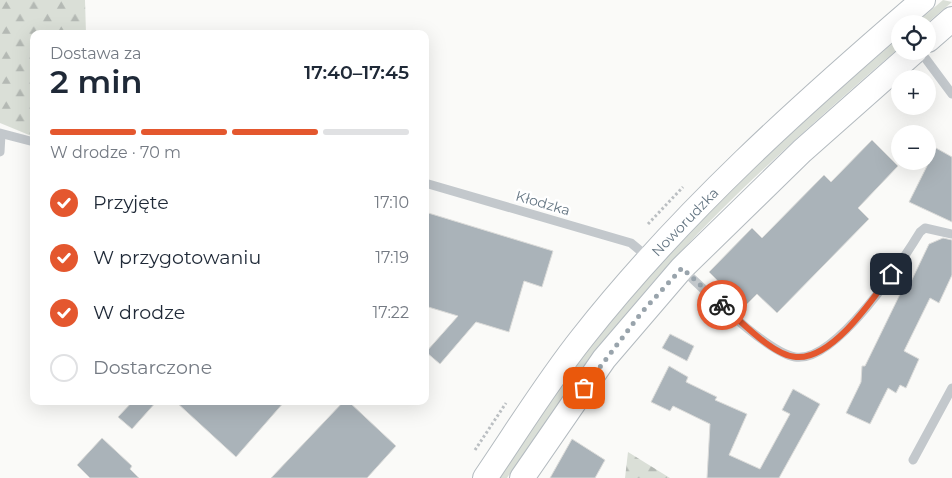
<!DOCTYPE html>
<html lang="pl">
<meta charset="utf-8">
<style>
:root{--surface:#fff;--page:#f6f6f7;--text:#1f2937;--muted:#747a83;--line:#e0e1e3;--accent:#e4572e}
body{margin:0;font-family:Montserrat,sans-serif;background:var(--page);color:var(--text);height:100vh;display:flex;flex-direction:column;font-size:19px;white-space:nowrap}
*{box-sizing:border-box;margin:0}
p{font-size:16px;color:var(--muted)}
.icon{flex:none;width:28px;height:28px;fill:none;stroke:currentColor;stroke-width:2;stroke-linecap:round;stroke-linejoin:round}
.map{position:relative;flex:1;overflow:hidden}
.drawer{position:absolute;left:30px;top:30px;width:399px;height:375px;display:flex;flex-direction:column;background:var(--surface);border-radius:10px;box-shadow:0 5px 20px #0002}
.drawer>*{flex:none}
.fabs{position:absolute;left:891px;top:15px;display:grid;gap:10px}
.fabs a{display:grid;place-items:center;width:45px;height:45px;border-radius:50%;background:var(--surface);box-shadow:0 5px 20px #0002;font-size:25px}
.pin{position:absolute;display:grid;place-items:center;width:42px;height:42px;color:#fff;margin:-21px;border-radius:10px;box-shadow:0 2px 8px #0006}
.courier{position:absolute;display:grid;place-items:center;width:50px;height:50px;margin:-25px;border:4px solid #e4572e;border-radius:50%;background:#fff;color:#222;box-shadow:0 1px 6px #0007}
.head em{font-style:normal;font-weight:600}
.head div{display:flex;flex-direction:column-reverse}
.head{display:flex;align-items:center;justify-content:space-between;height:85px;padding:0 20px}
h1{font-size:32px;font-weight:600;line-height:38px}
.bar{display:grid;grid-template-columns:repeat(4,1fr);gap:8px 5px;align-content:center;height:60px;padding:0 20px}
.bar i{height:6px;border-radius:4px;background:var(--line)}
.bar .on{background:var(--accent)}
.bar p{grid-column:span 4}
ol{padding:0 20px;list-style:none}
li{display:flex;align-items:center;gap:15px;height:55px}
li p{margin-inline-start:auto}
li .icon{padding:5px;border-radius:50%;background:var(--accent);color:#fff;stroke-width:4}
li:last-child{color:var(--muted)}
li i{width:28px;height:28px;border:2px solid var(--line);border-radius:50%}
.map>svg:first-child{display:block}
.green{fill:#dadfd7}
.forest{fill:url(#forest-firs)}
.building{fill:#aab3b9;stroke:#dcdcda}
.lines{fill:none;stroke-linecap:round;stroke-linejoin:round}
.secondary-casing{stroke:#b3babf;stroke-width:26}
.path{stroke:#bbbfc2;stroke-width:3;stroke-dasharray:2.5 2.5;stroke-linecap:butt}
.service{stroke:#c3c8cc;stroke-width:9}
.secondary{stroke:#fff;stroke-width:24}
.done{stroke:#99a4ac;stroke-width:5;stroke-dasharray:0 9}
.route{stroke:#e4572e;stroke-width:6}
.labels{text-anchor:middle;dominant-baseline:central;stroke-width:5;stroke-linejoin:round;paint-order:stroke}
.street-label{font-size:14px;fill:#657683;stroke:#fff}
</style>
<div class="map">
<svg width="952" height="478" viewBox="0 0 952 478">
<defs>
<pattern id="forest-firs" width="22" height="20" patternUnits="userSpaceOnUse" patternTransform="scale(1.25)"><rect width="22" height="20" fill="#dadfd7"/><path d="M5 1l3.5 6h-7zM16 11l3.5 6h-7z" fill="#b4b9b4"/></pattern>
</defs>
<rect width="100%" height="100%" fill="#fafaf8"/>
<g class="green">
<polygon points="943,0 952,2 926,24 915,24"/>
<path d="M900,37V47C815,121 729,196 654,281C600,343 553,410 507,478H498C538,418 578,358 625,303C708,205 803,120 900,37Z"/>
</g>
<g class="forest">
<polygon points="0,0 85,0 86,34 34,34 34,137 0,123"/>
<polygon points="628,452 670,478 625,478"/>
</g>
<g class="building">
<polygon points="872,140 898,166 858,208 869,219 777,313 757,294 744,307 709,272 752,228 762,238 824,175 831,182"/>
<polygon points="936,148 952,157 952,222 909,202"/>
<polygon points="425,212 553,251 542,287 524,281 509,332 476,322 440,364 426,352 458,316 425,306"/>
<polygon points="943,238 952,240 952,275 939,303 930,298 904,351 919,359 906,388 900,385 896,393 888,388 870,424 846,413 861,382 862,366 865,366 904,286 908,288 929,244"/>
<polygon points="670,334 694,346 687,361 662,348"/>
<polygon points="669,366 688,377 686,382 717,397 715,400 747,414 729,455 760,469 790,414 782,410 793,389 820,404 779,478 707,478 710,424 673,406 670,411 651,402"/>
<polygon points="133,401 157,401 132,429 118,417"/>
<polygon points="175,401 285,401 236,457"/>
<polygon points="344,401 348,401 396,446 367,478 271,478"/>
<polygon points="102,438 132,466 130,469 139,478 90,478 77,465"/>
<polygon points="572,439 605,460 595,478 550,478"/>
</g>
<g class="lines">
<g class="secondary-casing">
<g id="secondary">
<polyline points="928,40 952,19"/>
<path d="M485,478C517,431 547,382 582,338C681,212 802,104 923,0"/>
<polyline points="522,478 604,359 682,268 802,151 915,51"/>
</g>
</g>
<g class="path">
<polyline points="648,224 683,187"/>
<polyline points="475,450 506,403"/>
</g>
<g class="service">
<polyline points="920,51 952,94"/>
<polyline points="0,133 34,142"/>
<polyline points="0,152 1,134"/>
<polyline points="425,183 631,243 649,258"/>
<path d="M682,269C705,290 766,352 795,357C835,364 901,263 920,232L925,228L952,234"/>
<polyline points="913,460 952,388"/>
</g>
<use href="#secondary" class="secondary"/>
</g>
<g class="lines">
<polyline class="done" points="584,388 642,312 682,268 722,305"/>
<path class="route" d="M722,305C740,320 773,356 796,357C832,360 873,299 891,274"/>
</g>
<g class="labels">
<g class="street-label">
<text transform="translate(543 203) rotate(16)">Kłodzka</text>
<text transform="translate(685 222) rotate(-46)">Noworudzka</text>
</g>
</g>
</svg>
<div class="fabs">
<a><svg class="icon" aria-label="locate" viewBox="0 0 24 24"><circle cx="12" cy="12" r="6"/><path d="M12 2v4M12 18v4M2 12h4M18 12h4"/></svg></a>
<a>+</a>
<a>−</a>
</div>
<div class="pin" style="left:584px;top:388px;background:#ea580c"><svg class="icon" aria-label="bag" viewBox="0 0 24 24"><path d="M5 8h14l-1 12H6zM9 8a3 3 0 0 1 6 0"/></svg></div>
<div class="pin" style="left:891px;top:274px;background:#1f2937"><svg class="icon" aria-label="home" viewBox="0 0 24 24"><path d="M3 11l9-7 9 7M6 9v11h12V9"/></svg></div>
<div class="courier" style="left:722px;top:305px"><svg class="icon" aria-label="bike" viewBox="0 0 24 24"><circle cx="6" cy="16" r="4"/><circle cx="18" cy="16" r="4"/><path d="M6 16l4-8h5l3 8M10 8l3 8H6M13 5h3"/></svg></div>
<section class="drawer">
<div class="head"><div><h1>2 min</h1><p>Dostawa za</p></div><em>17:40–17:45</em></div>
<div class="bar"><i class="on"></i><i class="on"></i><i class="on"></i><i></i><p>W drodze · 70 m</p></div>
<ol>
<li><svg class="icon" aria-label="check" viewBox="0 0 24 24"><path d="M5 12l5 5 9-10"/></svg>Przyjęte<p>17:10</p></li>
<li><svg class="icon" aria-label="check" viewBox="0 0 24 24"><path d="M5 12l5 5 9-10"/></svg>W przygotowaniu<p>17:19</p></li>
<li><svg class="icon" aria-label="check" viewBox="0 0 24 24"><path d="M5 12l5 5 9-10"/></svg>W drodze<p>17:22</p></li>
<li><i></i>Dostarczone</li>
</ol>
</section>
</div>
